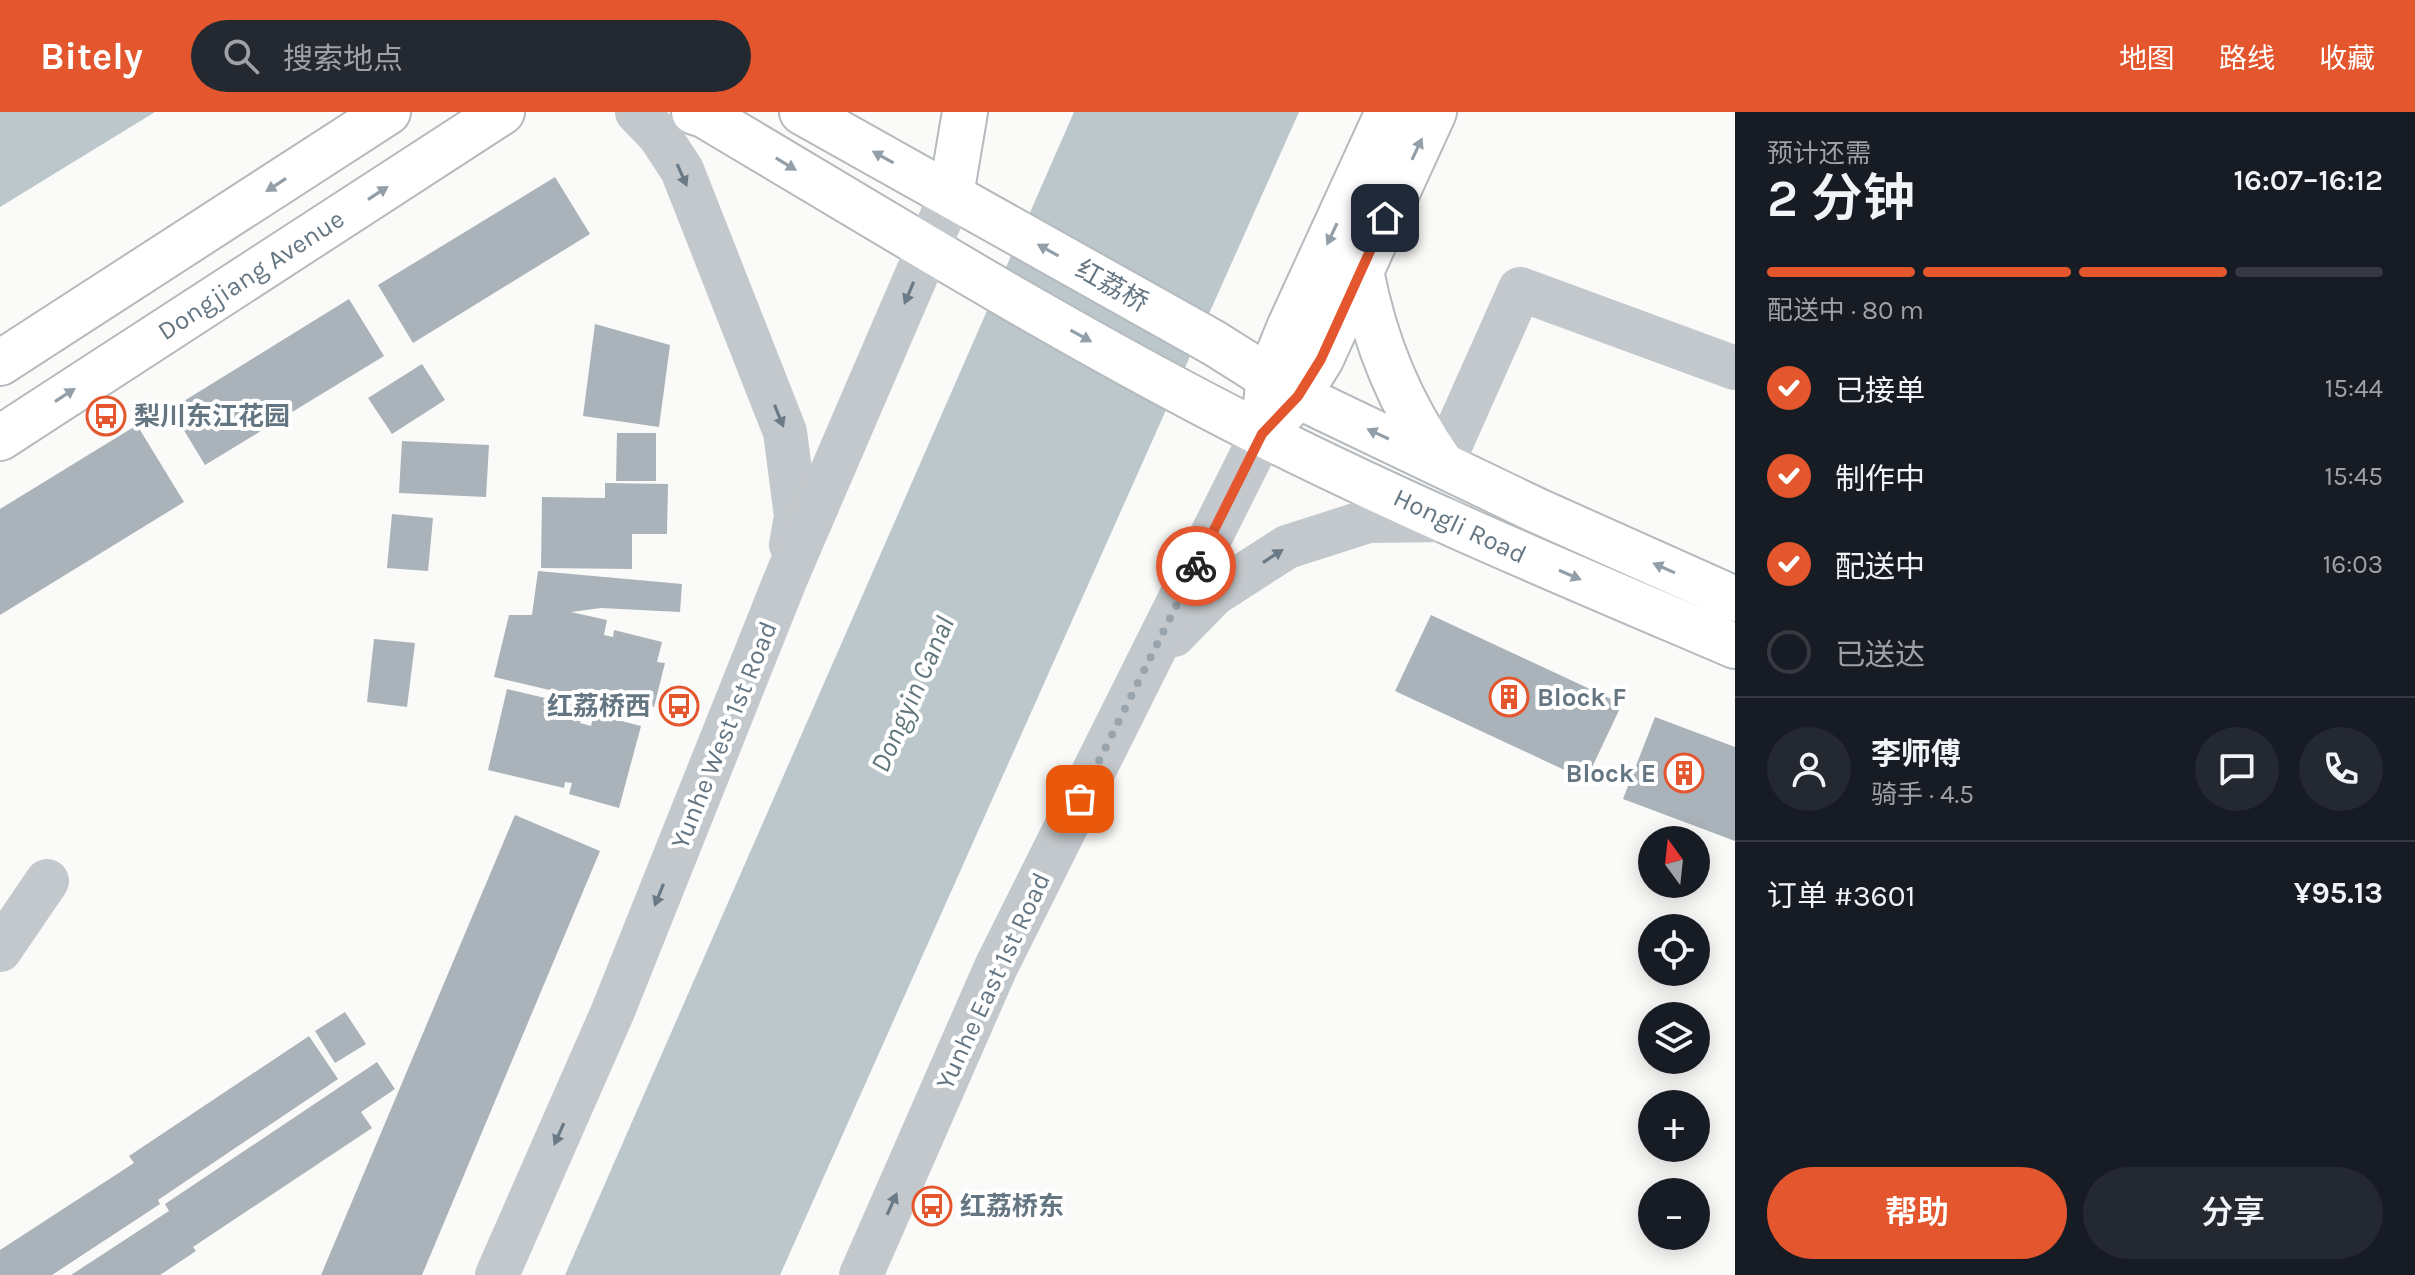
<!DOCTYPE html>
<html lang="zh">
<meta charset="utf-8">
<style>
:root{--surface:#171b24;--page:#242831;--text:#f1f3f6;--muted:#9ea1a6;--line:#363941;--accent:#e4572e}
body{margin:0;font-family:Karla,"Noto Sans SC",sans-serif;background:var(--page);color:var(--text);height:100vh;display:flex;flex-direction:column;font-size:30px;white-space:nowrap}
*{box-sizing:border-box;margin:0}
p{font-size:26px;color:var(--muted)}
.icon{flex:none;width:44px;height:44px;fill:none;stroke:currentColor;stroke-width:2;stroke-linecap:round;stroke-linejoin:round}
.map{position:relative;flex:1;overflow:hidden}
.panel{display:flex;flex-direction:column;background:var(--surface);width:680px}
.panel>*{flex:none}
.needle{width:52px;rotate:345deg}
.tools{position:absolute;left:1638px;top:714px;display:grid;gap:16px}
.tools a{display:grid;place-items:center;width:72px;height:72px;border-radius:50%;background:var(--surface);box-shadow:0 4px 20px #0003;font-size:40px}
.pin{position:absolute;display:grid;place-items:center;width:68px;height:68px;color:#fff;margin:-34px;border-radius:16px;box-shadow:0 4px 12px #0006}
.courier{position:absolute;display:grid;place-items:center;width:80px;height:80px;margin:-40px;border:6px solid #e4572e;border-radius:50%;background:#fff;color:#222;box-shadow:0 2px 10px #0007}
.head em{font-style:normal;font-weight:600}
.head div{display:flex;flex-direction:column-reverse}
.head{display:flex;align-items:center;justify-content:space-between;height:136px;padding:0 32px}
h1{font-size:52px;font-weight:600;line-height:60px}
.bar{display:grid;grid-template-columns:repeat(4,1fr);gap:12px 8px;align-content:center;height:96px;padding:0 32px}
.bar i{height:10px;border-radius:6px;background:var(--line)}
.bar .current{background:var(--accent)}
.bar p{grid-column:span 4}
.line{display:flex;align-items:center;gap:20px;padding:0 32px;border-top:2px solid var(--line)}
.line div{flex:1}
.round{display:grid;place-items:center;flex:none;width:84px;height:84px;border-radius:42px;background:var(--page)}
ol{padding:0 32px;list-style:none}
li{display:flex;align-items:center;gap:24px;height:88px}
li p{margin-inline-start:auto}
li .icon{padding:8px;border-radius:50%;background:var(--accent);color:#fff;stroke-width:4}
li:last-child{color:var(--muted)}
li i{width:44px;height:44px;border:4px solid var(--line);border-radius:50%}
.action{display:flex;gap:16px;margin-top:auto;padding:16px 32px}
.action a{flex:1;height:92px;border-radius:48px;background:var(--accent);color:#fff;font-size:32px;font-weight:600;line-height:92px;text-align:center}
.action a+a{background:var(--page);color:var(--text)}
header{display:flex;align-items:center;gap:48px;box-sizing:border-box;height:112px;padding:0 40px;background:var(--accent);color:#fff}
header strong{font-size:38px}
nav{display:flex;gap:44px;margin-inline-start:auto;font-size:28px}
.search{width:560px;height:72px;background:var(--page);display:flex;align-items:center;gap:20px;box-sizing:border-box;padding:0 28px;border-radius:44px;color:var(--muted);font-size:30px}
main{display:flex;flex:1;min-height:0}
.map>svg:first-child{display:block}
.water{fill:#bbc7cb}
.building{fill:#aab3b9}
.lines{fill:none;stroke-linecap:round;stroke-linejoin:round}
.major-casing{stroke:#b5babe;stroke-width:48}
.minor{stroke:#c3c8cc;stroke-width:44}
.major{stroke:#fff;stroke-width:44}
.oneway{fill:#939fa8}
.oneway2{fill:#6a7a87}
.done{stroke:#99a4ac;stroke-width:8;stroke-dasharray:0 14.4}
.route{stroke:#e4572e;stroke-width:10}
.labels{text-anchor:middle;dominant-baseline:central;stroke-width:8;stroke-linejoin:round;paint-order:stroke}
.street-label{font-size:26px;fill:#657683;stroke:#fff}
.poi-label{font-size:26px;font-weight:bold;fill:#657683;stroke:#fff;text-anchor:start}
.water-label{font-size:28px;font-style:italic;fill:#60757c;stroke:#fff}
</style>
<header>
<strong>Bitely</strong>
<div class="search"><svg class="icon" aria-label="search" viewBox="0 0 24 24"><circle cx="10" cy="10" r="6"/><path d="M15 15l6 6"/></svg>搜索地点</div>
<nav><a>地图</a><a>路线</a><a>收藏</a></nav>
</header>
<main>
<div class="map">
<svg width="1735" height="1163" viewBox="0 0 1735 1163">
<rect width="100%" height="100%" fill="#fafaf8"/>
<g class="water">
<polygon points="0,0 155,0 0,95"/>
<polygon points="1074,0 1299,0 780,1163 565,1163"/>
</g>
<g class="building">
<polygon points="555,65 590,122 413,231 378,173"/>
<polygon points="349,187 384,244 205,353 171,297"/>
<polygon points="595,212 670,233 659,315 583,304"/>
<polygon points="422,252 445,288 392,322 368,286"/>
<polygon points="137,313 184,390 0,503 0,397"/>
<polygon points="617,321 656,321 656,369 616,369"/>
<polygon points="402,329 489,333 486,385 399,381"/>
<polygon points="605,371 668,372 667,422 632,422 632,457 541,456 542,385 605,386"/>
<polygon points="392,402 433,406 428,459 387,456"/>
<polygon points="538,459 682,472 680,500 601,496 571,500 607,508 604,523 613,525 614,518 662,530 657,550 665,551 654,595 644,592 641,605 596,594 598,585 589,582 588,587 494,565 509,503 532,503"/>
<polygon points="1431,503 1622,592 1586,668 1395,579"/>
<polygon points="374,527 415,531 407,595 367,590"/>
<polygon points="507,577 583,595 580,611 591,614 594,602 641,614 619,696 569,682 572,671 565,670 564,676 488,658"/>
<polygon points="1655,605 1735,635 1735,729 1623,687"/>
<polygon points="515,703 600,739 422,1163 321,1163"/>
<polygon points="345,900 366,932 335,951 315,919"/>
<polygon points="309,924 338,967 158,1088 160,1092 52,1163 0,1163 0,1138 134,1051 129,1044"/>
<polygon points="377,950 395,977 361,1000 372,1016 193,1135 196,1139 160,1163 71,1163 169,1099 165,1092"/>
</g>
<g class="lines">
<g class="major-casing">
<g id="major">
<path d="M694,0L704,3C888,112 1069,225 1260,321C1415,399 1576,466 1735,534"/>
<polyline points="802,0 1214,231 1298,284 1538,399 1735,487"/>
<polyline points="951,83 965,0"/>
<path d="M1361,159C1375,231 1400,292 1442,352"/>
<polyline points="0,251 388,0"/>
<polyline points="1266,292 1269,265 1289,216 1388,0"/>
<polyline points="1280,303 1298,284 1321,247 1434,0"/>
<polyline points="0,326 502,0"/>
</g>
</g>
<g class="minor">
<polyline points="637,0 659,23 682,58 785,320 796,404 791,433"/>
<polyline points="1442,352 1520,177 1735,256"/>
<polyline points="1174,523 1214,482 1287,435 1368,409 1448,408"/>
<polyline points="0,838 47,769"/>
<polyline points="497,1163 613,899 786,466 951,83"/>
<polyline points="861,1163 996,855 1262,322"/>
</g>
<use href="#major" class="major"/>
</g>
<defs><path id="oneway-solid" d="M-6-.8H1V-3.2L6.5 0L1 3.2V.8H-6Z" transform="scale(2)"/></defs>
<g class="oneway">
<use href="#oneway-solid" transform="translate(1417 37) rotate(-65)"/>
<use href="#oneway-solid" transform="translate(883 45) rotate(-151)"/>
<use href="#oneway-solid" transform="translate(786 52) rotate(31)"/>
<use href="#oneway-solid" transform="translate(276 73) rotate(147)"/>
<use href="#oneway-solid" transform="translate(378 81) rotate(-33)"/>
<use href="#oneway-solid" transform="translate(1332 122) rotate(115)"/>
<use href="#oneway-solid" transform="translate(1048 138) rotate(-151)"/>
<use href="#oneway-solid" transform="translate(1081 224) rotate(29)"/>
<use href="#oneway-solid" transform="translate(65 283) rotate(-33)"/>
<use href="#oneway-solid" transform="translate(1378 322) rotate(-155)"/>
<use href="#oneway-solid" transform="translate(1664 456) rotate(-156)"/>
<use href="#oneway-solid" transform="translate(1570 463) rotate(23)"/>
</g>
<g class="oneway2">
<use href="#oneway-solid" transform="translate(682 63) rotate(66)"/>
<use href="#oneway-solid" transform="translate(909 181) rotate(113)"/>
<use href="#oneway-solid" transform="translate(779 304) rotate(68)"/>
<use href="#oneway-solid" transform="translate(1273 444) rotate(-33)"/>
<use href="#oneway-solid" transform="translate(659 783) rotate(112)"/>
<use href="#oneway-solid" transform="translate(559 1022) rotate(114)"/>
<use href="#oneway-solid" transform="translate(892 1092) rotate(-66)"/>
</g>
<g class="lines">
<polyline class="done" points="1080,687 1196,454"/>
<polyline class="route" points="1196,454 1262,322 1298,284 1321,247 1385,106"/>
</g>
<defs>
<g id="bus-ring" transform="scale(2)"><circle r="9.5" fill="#fff" stroke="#e4572e" stroke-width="1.5"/><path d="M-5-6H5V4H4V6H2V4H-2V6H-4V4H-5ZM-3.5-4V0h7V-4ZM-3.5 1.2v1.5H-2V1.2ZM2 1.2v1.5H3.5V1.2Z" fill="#e4572e"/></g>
<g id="building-ring" transform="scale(2)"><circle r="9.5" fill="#fff" stroke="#e4572e" stroke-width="1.5"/><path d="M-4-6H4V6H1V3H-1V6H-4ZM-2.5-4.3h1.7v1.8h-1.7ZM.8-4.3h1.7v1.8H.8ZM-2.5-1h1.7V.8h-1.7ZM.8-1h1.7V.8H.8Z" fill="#e4572e"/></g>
</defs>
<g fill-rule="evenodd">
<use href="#bus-ring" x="106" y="304"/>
<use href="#building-ring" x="1509" y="585"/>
<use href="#bus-ring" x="679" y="594"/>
<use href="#building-ring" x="1684" y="661"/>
<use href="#bus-ring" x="932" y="1094"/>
</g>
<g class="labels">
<g class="street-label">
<text transform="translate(251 163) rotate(-33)">Dongjiang Avenue</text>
<text transform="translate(1112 174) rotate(29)">红荔桥</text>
<text transform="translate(1460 414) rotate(25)">Hongli Road</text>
<text transform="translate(724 623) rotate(-68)">Yunhe West 1st Road</text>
<text transform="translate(993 869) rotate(-65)">Yunhe East 1st Road</text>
</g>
<g class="poi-label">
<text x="134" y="304">梨川东江花园</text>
<text x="1537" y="585">Block F</text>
<text x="651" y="594" text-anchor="end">红荔桥西</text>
<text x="1656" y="661" text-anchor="end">Block E</text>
<text x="960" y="1094">红荔桥东</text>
</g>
<g class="water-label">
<text transform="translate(912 582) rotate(-66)">Dongyin Canal</text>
</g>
</g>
</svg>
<div class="tools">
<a><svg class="needle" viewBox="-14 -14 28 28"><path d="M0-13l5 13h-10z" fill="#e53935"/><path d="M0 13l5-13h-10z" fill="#9ea1a6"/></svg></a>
<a><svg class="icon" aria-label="locate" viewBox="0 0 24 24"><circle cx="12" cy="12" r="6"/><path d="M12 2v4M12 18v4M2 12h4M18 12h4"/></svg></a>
<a><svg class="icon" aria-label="layers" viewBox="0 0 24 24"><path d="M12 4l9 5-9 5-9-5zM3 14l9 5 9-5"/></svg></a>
<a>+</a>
<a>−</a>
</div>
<div class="pin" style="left:1080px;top:687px;background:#ea580c"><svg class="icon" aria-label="bag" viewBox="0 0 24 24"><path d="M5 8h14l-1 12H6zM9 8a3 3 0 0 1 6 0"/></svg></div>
<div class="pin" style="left:1385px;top:106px;background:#1f2937"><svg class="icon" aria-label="home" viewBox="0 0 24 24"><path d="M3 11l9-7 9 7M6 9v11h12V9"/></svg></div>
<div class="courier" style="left:1196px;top:454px"><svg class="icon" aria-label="bike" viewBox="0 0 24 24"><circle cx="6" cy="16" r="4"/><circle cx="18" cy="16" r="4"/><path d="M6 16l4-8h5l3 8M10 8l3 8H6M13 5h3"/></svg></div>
</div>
<section class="panel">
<div class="head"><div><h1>2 分钟</h1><p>预计还需</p></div><em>16:07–16:12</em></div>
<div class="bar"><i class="current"></i><i class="current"></i><i class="current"></i><i></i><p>配送中 · 80 m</p></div>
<ol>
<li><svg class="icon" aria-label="check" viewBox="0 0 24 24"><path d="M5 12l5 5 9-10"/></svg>已接单<p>15:44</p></li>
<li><svg class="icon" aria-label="check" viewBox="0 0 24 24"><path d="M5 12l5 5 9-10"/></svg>制作中<p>15:45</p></li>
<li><svg class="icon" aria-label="check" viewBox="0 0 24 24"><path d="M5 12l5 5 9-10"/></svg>配送中<p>16:03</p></li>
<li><i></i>已送达</li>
</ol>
<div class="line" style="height:144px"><a class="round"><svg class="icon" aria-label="person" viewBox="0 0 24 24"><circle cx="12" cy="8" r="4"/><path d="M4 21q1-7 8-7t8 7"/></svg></a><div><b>李师傅</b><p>骑手 · 4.5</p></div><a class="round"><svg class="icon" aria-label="chat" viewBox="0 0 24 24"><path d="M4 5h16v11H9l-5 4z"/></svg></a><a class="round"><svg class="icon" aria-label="phone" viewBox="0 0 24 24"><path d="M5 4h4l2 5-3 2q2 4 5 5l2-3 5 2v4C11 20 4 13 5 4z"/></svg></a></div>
<div class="line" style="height:104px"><div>订单 #3601</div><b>¥95.13</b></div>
<div class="action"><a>帮助</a><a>分享</a></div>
</section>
</main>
